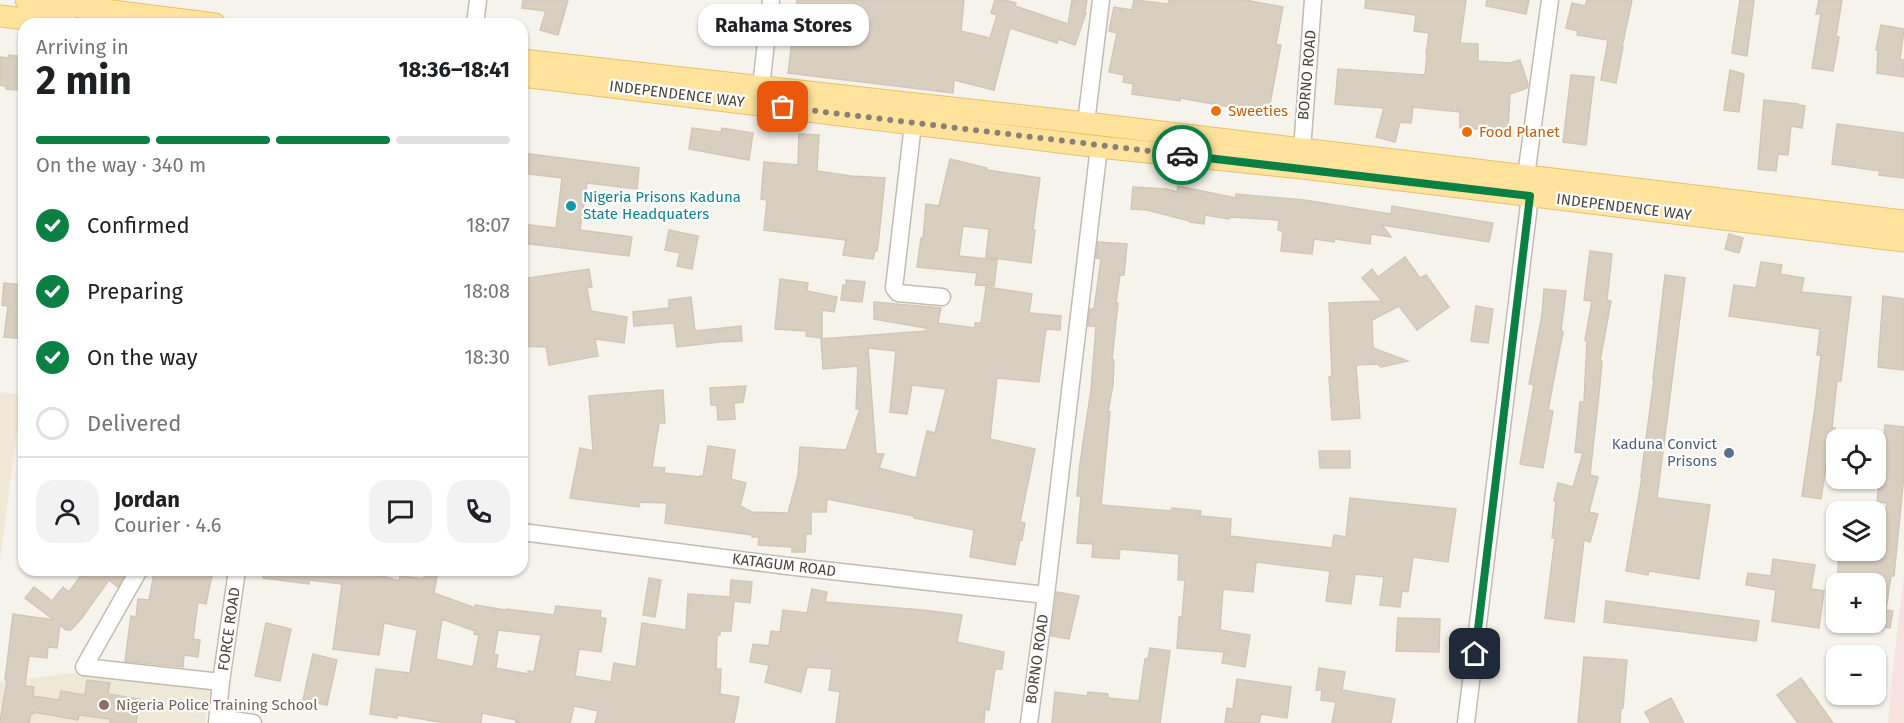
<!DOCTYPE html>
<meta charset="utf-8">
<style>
:root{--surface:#fff;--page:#f2f2f2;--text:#202124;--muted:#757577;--line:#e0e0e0;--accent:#0b8043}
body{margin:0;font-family:"Fira Sans",sans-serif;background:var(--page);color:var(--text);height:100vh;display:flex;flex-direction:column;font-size:22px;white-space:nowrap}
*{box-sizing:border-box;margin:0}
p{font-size:20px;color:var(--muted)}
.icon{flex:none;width:33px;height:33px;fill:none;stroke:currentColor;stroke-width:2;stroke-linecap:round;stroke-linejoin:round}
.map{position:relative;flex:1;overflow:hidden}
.side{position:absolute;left:18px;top:18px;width:510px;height:558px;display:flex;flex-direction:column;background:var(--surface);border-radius:18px;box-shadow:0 2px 4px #0004}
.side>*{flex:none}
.controls{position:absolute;left:1826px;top:429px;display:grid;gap:12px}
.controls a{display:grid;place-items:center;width:60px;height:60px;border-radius:12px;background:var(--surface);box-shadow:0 2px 4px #0004;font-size:30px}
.pin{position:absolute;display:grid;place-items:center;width:51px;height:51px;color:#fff;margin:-26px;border-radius:12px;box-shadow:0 3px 9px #0006}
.courier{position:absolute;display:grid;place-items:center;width:60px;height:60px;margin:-30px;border:4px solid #0b8043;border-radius:50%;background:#fff;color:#222;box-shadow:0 2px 8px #0007}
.bubble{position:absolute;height:42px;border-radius:18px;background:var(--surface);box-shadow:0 2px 4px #0004;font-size:20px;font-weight:700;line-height:42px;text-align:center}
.head em{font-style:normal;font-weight:700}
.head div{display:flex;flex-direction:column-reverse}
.head{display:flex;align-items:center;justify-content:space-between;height:102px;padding:0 18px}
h1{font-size:39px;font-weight:700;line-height:45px}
.bar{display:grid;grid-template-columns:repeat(4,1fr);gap:9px 6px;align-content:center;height:72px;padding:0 18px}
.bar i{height:8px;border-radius:4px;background:var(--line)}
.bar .active{background:var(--accent)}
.bar p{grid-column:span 4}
.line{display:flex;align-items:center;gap:15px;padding:0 18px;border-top:2px solid var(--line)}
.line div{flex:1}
.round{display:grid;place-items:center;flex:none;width:63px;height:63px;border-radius:18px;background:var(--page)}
ol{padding:0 18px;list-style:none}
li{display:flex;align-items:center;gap:18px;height:66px}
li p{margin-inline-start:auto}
li .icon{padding:6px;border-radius:50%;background:var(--accent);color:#fff;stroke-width:4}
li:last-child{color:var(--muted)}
li i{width:33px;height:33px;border:3px solid var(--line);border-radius:50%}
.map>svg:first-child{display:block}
.education{fill:#efe8d6}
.medical{fill:#f6e3e0}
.building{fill:#d8cfc1;stroke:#d3c7b4;stroke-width:1.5;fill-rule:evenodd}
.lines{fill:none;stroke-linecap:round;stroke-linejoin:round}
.minor-casing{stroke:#c2bbae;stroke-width:19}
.major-casing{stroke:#e6c16a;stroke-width:23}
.minor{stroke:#fff;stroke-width:16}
.major{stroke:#ffe39c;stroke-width:21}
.done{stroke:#878178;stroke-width:6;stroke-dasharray:0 10.8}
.route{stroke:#0b8043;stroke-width:8}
.food-dot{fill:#e8710a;stroke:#fff;stroke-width:2}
.culture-dot{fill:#0f9aa8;stroke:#fff;stroke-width:2}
.service-dot{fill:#5c6f8a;stroke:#fff;stroke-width:2}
.education-dot{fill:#8d6e63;stroke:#fff;stroke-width:2}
.labels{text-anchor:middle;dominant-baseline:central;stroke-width:4.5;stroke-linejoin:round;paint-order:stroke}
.street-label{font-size:15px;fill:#4b4439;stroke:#fff}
.food-label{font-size:15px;fill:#c56008;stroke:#fff;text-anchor:start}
.culture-label{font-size:15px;fill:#0d838f;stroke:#fff;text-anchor:start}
.service-label{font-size:15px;fill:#4e5e75;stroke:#fff;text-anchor:end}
.education-label{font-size:15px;fill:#785e54;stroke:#fff;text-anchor:start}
</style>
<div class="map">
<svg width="1904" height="723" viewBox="0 0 1904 723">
<rect width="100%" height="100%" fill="#f6f3ec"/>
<g class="education">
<polygon points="0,392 22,395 0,560"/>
<polygon points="89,671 211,688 205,723 0,723 0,682"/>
</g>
<polygon class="medical" points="1904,575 1904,723 1888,723 1892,675"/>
<g class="building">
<polygon points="523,0 568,0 558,35 540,30 546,11 522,8"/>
<polygon points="797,0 964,0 961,31 990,38 997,15 991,13 995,0 1005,0 1016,3 1015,6 1068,24 1072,0 1087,0 1085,13 1086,13 1075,45 1058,39 1057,43 1010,28 994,90 954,80 953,93 788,73"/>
<polygon points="1134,0 1168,4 1169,0 1245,0 1283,7 1276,44 1281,45 1268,114 1180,98 1180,101 1132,94 1133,84 1123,82 1124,75 1109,72 1117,33 1109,31 1114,7 1132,10"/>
<polygon points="1366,0 1466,0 1460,43 1478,44 1478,61 1510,63 1520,60 1528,84 1527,88 1510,94 1508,130 1460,128 1460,112 1413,107 1411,123 1400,122 1395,142 1376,137 1384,108 1335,104 1338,69 1425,75 1427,54 1426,54 1429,33 1414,31 1416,15 1365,8"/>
<polygon points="1487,0 1529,0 1526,14 1486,6"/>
<polygon points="1587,0 1632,0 1622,47 1623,47 1616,83 1601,80 1608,40 1577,35 1578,31 1566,28 1572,3 1585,6"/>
<polygon points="1740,0 1754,0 1747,56 1732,53"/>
<polygon points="1819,0 1842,0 1836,36 1839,37 1833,71 1812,68 1821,14 1816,14"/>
<polygon points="1881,25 1904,29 1900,59 1904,60 1904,77 1877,73 1878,50 1876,50"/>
<polygon points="9,55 22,57 22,59 24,60 24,88 19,87 18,90 6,89 6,86 0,85 0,57 9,58"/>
<polygon points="1730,70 1744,74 1739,112 1724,110"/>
<polygon points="1571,75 1594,77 1586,145 1563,142"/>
<polygon points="1764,100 1798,104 1798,105 1805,106 1802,128 1791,126 1788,155 1778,154 1776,171 1758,169"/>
<polygon points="1837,124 1904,133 1904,178 1879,175 1880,171 1832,164"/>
<polygon points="692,128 721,132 722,128 753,133 749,160 689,149"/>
<polygon points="799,134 819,135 817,171 851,176 885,178 879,237 877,251 875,251 873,259 843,255 846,240 764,230 767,200 761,199 764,162 798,165"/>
<polygon points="522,153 639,168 637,189 587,183 580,230 632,237 629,256 522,243 522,224 556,228 562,178 522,173"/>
<polygon points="950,159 987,168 987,170 1040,178 1033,230 1035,230 1031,263 986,257 989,229 963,226 959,256 997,260 994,286 975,285 977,273 917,267 921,238 923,239 926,204 939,206"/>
<polygon points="1178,186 1236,198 1236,194 1304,200 1391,214 1392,206 1493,223 1489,242 1382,225 1391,237 1371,234 1370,244 1335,239 1334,242 1314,239 1312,254 1281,251 1283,231 1278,230 1279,220 1230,217 1229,219 1205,215 1204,224 1190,222 1190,221 1147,210 1131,209 1133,187 1167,189 1177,192"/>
<polygon points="669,230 698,236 692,269 677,266 680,253 665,250"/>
<polygon points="1729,234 1743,238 1739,253 1725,249"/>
<polygon points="1098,242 1127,244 1124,275 1120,275 1116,303 1118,303 1112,360 1114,360 1113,384 1108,412 1110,412 1101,505 1171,511 1172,508 1201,511 1200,516 1231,519 1230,536 1332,548 1334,535 1346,537 1350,498 1456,509 1448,562 1413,557 1408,592 1402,591 1400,607 1380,605 1384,577 1355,574 1351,604 1326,601 1330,571 1256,562 1253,592 1223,589 1220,630 1250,635 1245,667 1222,663 1224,652 1177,648 1179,617 1182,617 1185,580 1178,580 1179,554 1120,549 1119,559 1092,557 1093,544 1077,543 1081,496 1077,496 1080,463 1091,390 1096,326 1088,326 1090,309 1094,309 1101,259 1096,258"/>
<polygon points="1590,251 1612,254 1607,300 1611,301 1600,361 1602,361 1600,384 1590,475 1598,477 1589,512 1598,514 1590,542 1584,540 1574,622 1545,618 1555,538 1552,538 1556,501 1554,501 1558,483 1573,487 1583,453 1575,452 1580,402 1584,402 1587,341 1585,340 1592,301 1584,300"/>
<polygon points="1405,257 1420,278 1426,275 1449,307 1417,330 1399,306 1372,320 1373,348 1408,361 1381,367 1377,364 1356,365 1360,418 1332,420 1329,377 1332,376 1329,303 1382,301 1362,278 1372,269 1378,277"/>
<polygon points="1761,262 1782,265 1780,274 1804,278 1801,292 1851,297 1841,381 1837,381 1832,428 1835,428 1833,441 1830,441 1821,499 1802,496 1815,407 1821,355 1817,355 1820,329 1729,316 1734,285 1756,288"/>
<polygon points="589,269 592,287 587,288 591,311 627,317 624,343 595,339 598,356 549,365 546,347 522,346 522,279"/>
<polygon points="1665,275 1685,278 1657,498 1710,505 1699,579 1649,571 1648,575 1626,571 1642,477 1641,477 1654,379 1653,379"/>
<polygon points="780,279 808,283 807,291 837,297 834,312 822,310 822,338 806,336 807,331 775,329"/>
<polygon points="846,280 865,282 862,302 841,300 843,285 846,286"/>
<polygon points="4,283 24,285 24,339 4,337 8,306 2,305"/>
<path d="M986,287L1032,294L1029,313L1061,316L1060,330L1046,329L1039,382L997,378L990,439L1035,449L1020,522L1025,523L1022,540L1020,539L1015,565L970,557L974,530L914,518V516L827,499L826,512H811V534H806L805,552H792V547L758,545L759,537H752V535L665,523L667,503L640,502L639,507L570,498L580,448L593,451L589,396L663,390L665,423H659L652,467L665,468L664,473L700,477V476H703L708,446L735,450L731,479L746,483L740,506L752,512L788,513L798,476L800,447L846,450L860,409H856L858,366L823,369L821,339L926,331V328L874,319V302L941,308L938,323L975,328V323H981ZM868,348L896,351L890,412L907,414L912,385L946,389L935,433L927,431L916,478L879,468L884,454H876Z"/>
<polygon points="1544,289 1566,291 1561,331 1563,332 1548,410 1553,411 1543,468 1520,464 1534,385 1529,384 1542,315"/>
<polygon points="1883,296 1904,299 1904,370 1878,367"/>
<polygon points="691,297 695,331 741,326 742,341 719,342 677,347 674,323 634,326 633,312 669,308 669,300"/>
<polygon points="1476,306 1493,309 1488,343 1471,341"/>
<polygon points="746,386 743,402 734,403 735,419 718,420 717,405 711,405 710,388"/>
<polygon points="1885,425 1904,427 1904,475 1894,576 1891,576 1886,610 1893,611 1890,628 1883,627 1883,630 1875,630 1875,584 1837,584 1839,552 1879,555 1887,503 1877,502"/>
<polygon points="1319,451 1350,451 1350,468 1320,468"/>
<polygon points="1773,559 1815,565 1811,589 1824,591 1819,628 1772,621 1776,590 1746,585 1748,573 1771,576"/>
<polygon points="85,570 127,570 118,587 109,580 81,619 71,630 66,630 60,625 57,648 48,647 47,658 29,656 25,686 34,687 33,696 59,700 61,691 85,695 87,680 110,683 108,694 140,699 136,723 110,723 110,719 79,715 78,720 33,712 33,714 31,713 29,723 0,723 7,680 5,680 13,614 54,620 25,598 34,587 52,601 63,587 69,592"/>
<polygon points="163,570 213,570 206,604 198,602 193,639 200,640 198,657 184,655 183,667 125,661 131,616 136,617 138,599 149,600 154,573 162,575"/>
<path d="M263,570H363L399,581L400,576L424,579L425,570H438L434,593L475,608V605L505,610L506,609L554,615L556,606L601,611L600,617L606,619L601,652L579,649L575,676L611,682L614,663L636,667L642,623L686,630L688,594L730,597L731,580L752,582L750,603L734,601L731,631H720V635H717L716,669H721L720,694L739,697L734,723H595L598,711L574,706L570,723H522L516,722V720L482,713L481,723H446L397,715V718L370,714L376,669L410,673L417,630L384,623L379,655L333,649L342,584L309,580V584L263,578ZM442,619L475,631L474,634L479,635L473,667L436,659ZM498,630L541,635L534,672L528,671V674L496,668L498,655L494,654Z"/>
<polygon points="649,578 661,580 655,617 643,615"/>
<polygon points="812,589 827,592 825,602 923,610 962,615 957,642 1004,652 1002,669 995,669 989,710 985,709 984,723 836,723 840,692 829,690 832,669 807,667 801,692 765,682 769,665 750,662 753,644 769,646 771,631 780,632 783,610 807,613"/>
<polygon points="1057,592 1079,596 1069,639 1051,636"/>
<polygon points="1606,601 1759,621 1756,641 1604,622"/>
<polygon points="1398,618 1440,619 1439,652 1396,651"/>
<polygon points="266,623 291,629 280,681 255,676"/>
<polygon points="1150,648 1170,651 1160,723 1052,723 1055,692 1087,696 1088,692 1108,694 1108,698 1139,701 1145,659 1148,659"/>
<polygon points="313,654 337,660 327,705 303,700"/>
<polygon points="1584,657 1627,660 1623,708 1621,708 1620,723 1578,723"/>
<polygon points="1319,668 1345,672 1342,690 1395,699 1391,723 1332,723 1336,702 1321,700 1322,690 1316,690"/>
<polygon points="1801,678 1833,723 1798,723 1777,695"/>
<polygon points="1237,679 1291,687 1287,718 1261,714 1259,723 1225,722 1227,708 1233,709"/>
<polygon points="1671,698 1684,723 1651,723 1645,712"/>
</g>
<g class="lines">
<g class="minor-casing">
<g id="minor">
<polyline points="475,24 478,0"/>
<polyline points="761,86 771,0"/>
<polyline points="1086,123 1101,0"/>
<polyline points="913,124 894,288 898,293 942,297"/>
<polyline points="1302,150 1313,0"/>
<polyline points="1526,176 1550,0"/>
<polyline points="522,532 787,566 1046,595"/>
<polyline points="139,570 84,667 221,682"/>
<polyline points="218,718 253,723"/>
<polyline points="217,723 221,682 237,570"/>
<polyline points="1029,723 1046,595 1099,147"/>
<polyline points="1466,723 1530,196"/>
</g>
</g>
<g class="major-casing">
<g id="major">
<polyline points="26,0 215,24"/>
<polyline points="0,16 67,24"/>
<polyline points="522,60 1086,123 1904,221"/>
<polyline points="522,76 1099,147 1302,168 1904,241"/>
</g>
</g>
<use href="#minor" class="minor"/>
<use href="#major" class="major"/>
</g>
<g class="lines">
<polyline class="done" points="783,107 1182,155"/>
<polyline class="route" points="1182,155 1530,196 1475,654"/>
</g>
<g class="food-dot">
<circle cx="1216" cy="111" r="6"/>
<circle cx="1467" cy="132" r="6"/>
</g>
<circle class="culture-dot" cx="571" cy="206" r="6"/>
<circle class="service-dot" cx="1729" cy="453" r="6"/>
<circle class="education-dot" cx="104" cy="705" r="6"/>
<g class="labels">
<g class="street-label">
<text transform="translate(1307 75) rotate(-85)">BORNO ROAD</text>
<text transform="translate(677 94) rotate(7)">INDEPENDENCE WAY</text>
<text transform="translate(1624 207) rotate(7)">INDEPENDENCE WAY</text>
<text transform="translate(784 565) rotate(7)">KATAGUM ROAD</text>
<text transform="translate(229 629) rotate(-82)">FORCE ROAD</text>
<text transform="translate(1037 659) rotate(-82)">BORNO ROAD</text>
</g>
<g class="food-label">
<text x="1228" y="111">Sweeties</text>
<text x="1479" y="132">Food Planet</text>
</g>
<g class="culture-label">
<text x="583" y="197">Nigeria Prisons Kaduna<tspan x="583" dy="17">State Headquaters</tspan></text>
</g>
<g class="service-label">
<text x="1717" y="444">Kaduna Convict<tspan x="1717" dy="17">Prisons</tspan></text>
</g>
<g class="education-label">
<text x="116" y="705">Nigeria Police Training School</text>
</g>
</g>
</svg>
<div class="controls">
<a><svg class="icon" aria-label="locate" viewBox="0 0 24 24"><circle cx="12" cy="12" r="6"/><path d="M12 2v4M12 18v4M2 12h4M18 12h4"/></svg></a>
<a><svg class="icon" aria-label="layers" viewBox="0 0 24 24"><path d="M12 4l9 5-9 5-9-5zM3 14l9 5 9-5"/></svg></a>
<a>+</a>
<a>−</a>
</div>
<div class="pin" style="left:783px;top:107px;background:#ea580c"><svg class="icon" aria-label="bag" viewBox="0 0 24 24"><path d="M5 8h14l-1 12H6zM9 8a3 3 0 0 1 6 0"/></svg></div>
<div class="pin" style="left:1475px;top:654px;background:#1f2937"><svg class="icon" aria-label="home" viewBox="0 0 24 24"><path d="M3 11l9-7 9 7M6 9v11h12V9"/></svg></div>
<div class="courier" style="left:1182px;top:155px"><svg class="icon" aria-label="car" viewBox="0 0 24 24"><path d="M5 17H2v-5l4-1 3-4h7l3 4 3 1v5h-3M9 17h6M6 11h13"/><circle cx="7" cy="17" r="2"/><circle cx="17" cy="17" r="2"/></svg></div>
<div class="bubble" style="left:698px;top:4px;width:171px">Rahama Stores</div>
<section class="side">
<div class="head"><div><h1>2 min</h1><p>Arriving in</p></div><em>18:36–18:41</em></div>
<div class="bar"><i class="active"></i><i class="active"></i><i class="active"></i><i></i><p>On the way · 340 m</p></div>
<ol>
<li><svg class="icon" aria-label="check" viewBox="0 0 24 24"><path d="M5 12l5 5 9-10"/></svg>Confirmed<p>18:07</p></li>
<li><svg class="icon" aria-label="check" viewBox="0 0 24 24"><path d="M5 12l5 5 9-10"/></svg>Preparing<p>18:08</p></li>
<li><svg class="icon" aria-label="check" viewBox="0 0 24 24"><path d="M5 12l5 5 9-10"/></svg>On the way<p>18:30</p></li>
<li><i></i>Delivered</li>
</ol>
<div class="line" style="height:108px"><a class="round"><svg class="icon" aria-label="person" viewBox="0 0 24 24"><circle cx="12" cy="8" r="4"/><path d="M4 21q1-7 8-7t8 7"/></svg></a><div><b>Jordan</b><p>Courier · 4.6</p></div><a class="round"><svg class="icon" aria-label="chat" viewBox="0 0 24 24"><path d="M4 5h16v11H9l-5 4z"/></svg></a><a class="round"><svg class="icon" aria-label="phone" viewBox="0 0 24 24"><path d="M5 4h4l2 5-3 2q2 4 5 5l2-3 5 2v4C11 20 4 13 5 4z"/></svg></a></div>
</section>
</div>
